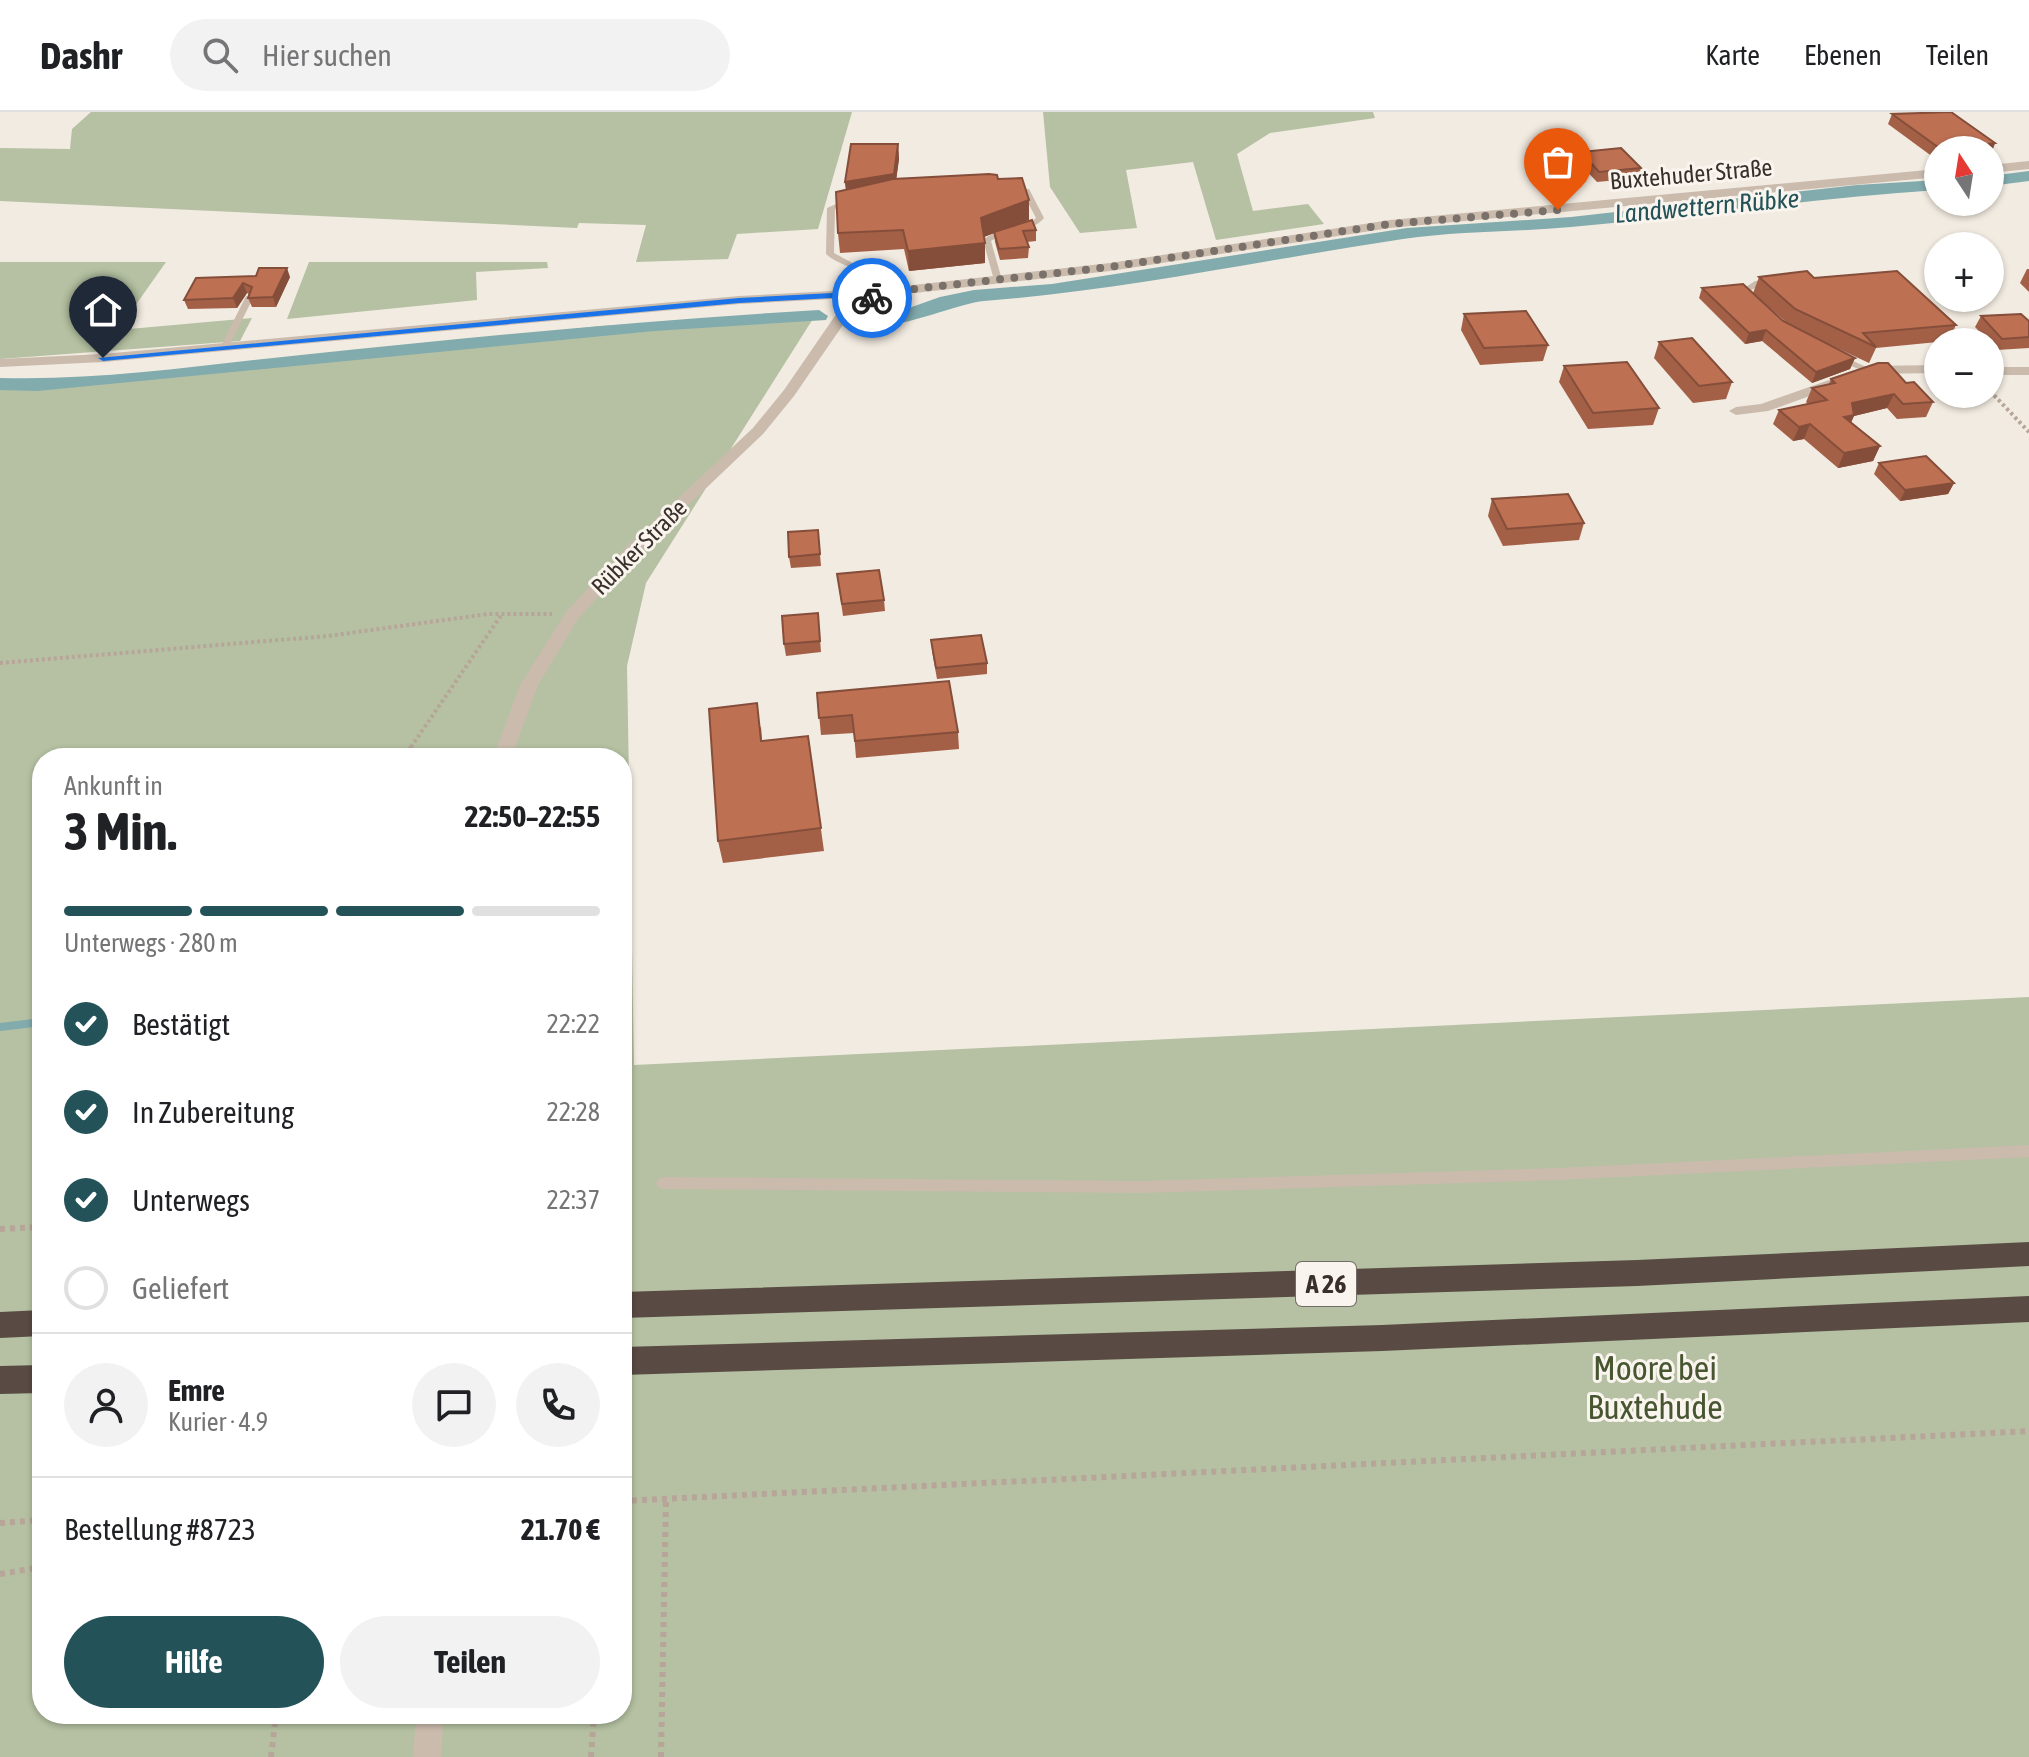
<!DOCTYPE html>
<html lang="de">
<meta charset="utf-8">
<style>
:root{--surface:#fff;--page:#f2f2f2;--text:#202124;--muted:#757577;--line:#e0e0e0;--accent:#235358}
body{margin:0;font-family:"Asap Condensed",sans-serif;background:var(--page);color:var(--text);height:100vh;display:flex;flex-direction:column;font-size:30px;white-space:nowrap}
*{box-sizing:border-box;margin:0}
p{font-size:26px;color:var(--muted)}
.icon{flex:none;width:44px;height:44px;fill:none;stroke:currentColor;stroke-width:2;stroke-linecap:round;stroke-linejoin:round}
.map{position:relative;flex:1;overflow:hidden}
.sheet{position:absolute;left:32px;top:636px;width:600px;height:976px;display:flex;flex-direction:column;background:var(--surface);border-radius:32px;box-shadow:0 2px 6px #0004}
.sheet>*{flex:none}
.needle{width:52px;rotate:348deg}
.tools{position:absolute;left:1924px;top:24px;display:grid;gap:16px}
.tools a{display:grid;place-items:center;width:80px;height:80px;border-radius:50%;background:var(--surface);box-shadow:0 2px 6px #0004;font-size:40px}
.pin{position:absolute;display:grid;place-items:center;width:68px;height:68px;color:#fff;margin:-82px -34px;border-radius:50% 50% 50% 0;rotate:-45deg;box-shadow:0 0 8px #0007}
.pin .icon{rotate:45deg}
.courier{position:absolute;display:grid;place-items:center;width:80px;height:80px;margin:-40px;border:6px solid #1a73e8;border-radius:50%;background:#fff;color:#222;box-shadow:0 2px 10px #0007}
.overview em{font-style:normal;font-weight:700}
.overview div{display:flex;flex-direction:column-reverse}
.overview{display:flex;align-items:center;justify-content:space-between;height:136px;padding:0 32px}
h1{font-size:52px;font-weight:700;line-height:60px}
.bar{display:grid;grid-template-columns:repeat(4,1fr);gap:12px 8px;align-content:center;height:96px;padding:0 32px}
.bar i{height:10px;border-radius:6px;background:var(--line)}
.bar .on{background:var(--accent)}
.bar p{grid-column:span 4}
.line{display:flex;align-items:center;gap:20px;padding:0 32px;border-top:2px solid var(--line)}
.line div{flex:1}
.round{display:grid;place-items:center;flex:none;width:84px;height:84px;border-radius:42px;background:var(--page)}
ol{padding:0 32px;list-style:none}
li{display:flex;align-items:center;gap:24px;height:88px}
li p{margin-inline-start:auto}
li .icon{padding:8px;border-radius:50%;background:var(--accent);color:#fff;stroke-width:4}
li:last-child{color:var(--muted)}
li i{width:44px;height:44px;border:4px solid var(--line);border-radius:50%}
.primary-button{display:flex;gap:16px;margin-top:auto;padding:16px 32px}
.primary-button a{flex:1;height:92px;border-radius:48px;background:var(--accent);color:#fff;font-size:32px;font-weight:700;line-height:92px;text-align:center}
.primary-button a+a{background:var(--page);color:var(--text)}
header{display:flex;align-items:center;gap:48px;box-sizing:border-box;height:112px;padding:0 40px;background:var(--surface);border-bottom:2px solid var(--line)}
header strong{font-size:38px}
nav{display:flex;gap:44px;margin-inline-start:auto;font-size:28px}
.search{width:560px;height:72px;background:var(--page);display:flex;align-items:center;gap:20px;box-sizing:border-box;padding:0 28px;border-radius:44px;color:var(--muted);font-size:30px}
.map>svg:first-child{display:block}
.green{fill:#b5c1a2;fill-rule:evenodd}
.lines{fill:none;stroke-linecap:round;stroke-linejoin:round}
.stream{stroke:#82abae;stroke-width:8}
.canal{fill:#82abae;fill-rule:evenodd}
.path-far2{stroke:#b6a598;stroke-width:4;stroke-dasharray:3 3;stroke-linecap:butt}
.path-far1{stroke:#b6a598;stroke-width:5;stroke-dasharray:4 4;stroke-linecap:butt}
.path{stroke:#b6a598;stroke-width:6;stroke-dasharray:5 5;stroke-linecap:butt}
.service{fill:#cabbad;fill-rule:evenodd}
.minor{fill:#cabbad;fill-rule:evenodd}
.tertiary{fill:#cabbad;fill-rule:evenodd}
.motorway{fill:#594b43;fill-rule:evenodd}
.wall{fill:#a36047;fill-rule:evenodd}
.shaded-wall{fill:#854e3a}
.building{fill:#be7053;stroke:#854e3a;stroke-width:2}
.route{fill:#1a73e8}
.done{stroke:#7a716b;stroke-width:8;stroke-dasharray:0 14.4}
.labels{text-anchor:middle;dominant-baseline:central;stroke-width:6;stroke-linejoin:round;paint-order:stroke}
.far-street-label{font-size:24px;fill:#39302b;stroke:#faf4ee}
.far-water-label{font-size:26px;font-style:italic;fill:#235358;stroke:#faf4ee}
.shield{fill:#faf4ee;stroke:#736b66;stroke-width:2}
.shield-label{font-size:26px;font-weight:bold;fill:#39302b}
.near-park-label{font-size:34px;fill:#475631;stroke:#faf4ee}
</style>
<header>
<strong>Dashr</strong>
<div class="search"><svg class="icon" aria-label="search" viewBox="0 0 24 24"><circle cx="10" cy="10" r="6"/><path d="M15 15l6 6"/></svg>Hier suchen</div>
<nav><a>Karte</a><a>Ebenen</a><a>Teilen</a></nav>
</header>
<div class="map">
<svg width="2029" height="1645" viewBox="0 0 2029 1645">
<rect width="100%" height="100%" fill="#f2ebe1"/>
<g class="green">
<polygon points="91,0 852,0 818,117 737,122 728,147 636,150 646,113 579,111 577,116 0,89 0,36 70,37 72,17"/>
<polygon points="1043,0 1373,0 1375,6 1270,21 1237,42 1253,99 1308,92 1324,112 1216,128 1193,50 1126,58 1137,116 1080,121 1050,75"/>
<polygon points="0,150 166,150 118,218 252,206 240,229 0,247"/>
<polygon points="309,150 547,150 548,156 476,160 477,188 287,207"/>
<path d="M816,202L646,471L627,554L634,953L2029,885V1645H0V272L277,250L599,214ZM42,646H622V1602H42Z"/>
</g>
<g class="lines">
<polyline class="stream" points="0,915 42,910"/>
<g class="canal">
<polygon points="2029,59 2029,69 1990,74 1990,64"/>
<path d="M1938,68V78C1815,86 1694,104 1571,115C1516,120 1458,119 1403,127C1263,148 1125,178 984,189C956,191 871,230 852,209L861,203L892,202L940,185L974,178L1052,172L1407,116L1571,105L1857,73Z"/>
<path d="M819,198L828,204L826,208L654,219L37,279L0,278V266C100,269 202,253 301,243C474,225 646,208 819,198Z"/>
</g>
<g class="path-far2">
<polyline points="1990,279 2029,320"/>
<polyline points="0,551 328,524 488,502 552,502"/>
<polyline points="411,635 502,502"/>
</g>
<polyline class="path-far1" points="406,646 412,633"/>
<g class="path">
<polyline points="0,1117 42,1115"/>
<polyline points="622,1389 2029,1319"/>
<polyline points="0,1411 42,1408"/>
<polyline points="0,1462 42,1455"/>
<polyline points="271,1645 276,1602"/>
<polyline points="591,1645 594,1602"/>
<polyline points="661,1645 666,1387"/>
</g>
<g class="service">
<path d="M1009,75L1029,77L1044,106C1029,123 1008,117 991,129L1002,168L998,170L994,168L983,128C999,114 1021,120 1036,106L1023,81L1009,79Z"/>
<path d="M850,86H853V90L835,97L834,141L873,162L888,182L887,184H881C876,176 871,168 863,162C851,154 837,152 826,142L827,96Z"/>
<polygon points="1772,168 1776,170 1775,172 1760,173 1748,180 1754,188 1753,190 1747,190 1740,179 1755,169"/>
<polygon points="246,184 253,186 229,234 222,236 221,234"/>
<polygon points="1939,206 1945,206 1967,230 1958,230 1939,210"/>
<polygon points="1836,244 1842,244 1873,258 1866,260 1836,248"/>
<polygon points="2029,1033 2029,1045 1558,1068 1142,1081 663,1077 658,1075 656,1071 658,1067 663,1065 1142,1069 1558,1056"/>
</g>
<g class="minor">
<polygon points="832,179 867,190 860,194 832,187 739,192 103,250 0,255 0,247 103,242 739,184"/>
<polygon points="1938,253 1938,261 1871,262 1768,299 1736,303 1729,299 1736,295 1761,292 1869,254"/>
<rect x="1990" y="255" width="39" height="8"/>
</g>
<g class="tertiary">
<polygon points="2029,49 2029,57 1990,61 1990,53"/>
<polygon points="1938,57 1938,65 1390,116 1110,159 906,182 865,193 847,207 794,284 763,322 639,440 578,507 538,573 511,646 493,646 520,573 566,500 627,434 753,316 784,278 837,201 855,187 905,174 1110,151 1390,108"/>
<polygon points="416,1602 444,1602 441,1645 413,1645"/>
</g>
<g class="motorway">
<polygon points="2029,1130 2029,1154 1637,1174 622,1206 622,1180 1637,1148"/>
<polygon points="2029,1184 2029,1210 1382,1239 622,1263 622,1235 1382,1213"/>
<polygon points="42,1198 42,1224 0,1226 0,1200"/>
<polygon points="42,1253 42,1281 0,1282 0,1254"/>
</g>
</g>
<g class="wall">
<polygon points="1892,2 1995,31 1991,42 1990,38 1938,38 1937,48 1888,12"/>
<polygon points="898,32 899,47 896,67 998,67 1029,108 1008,115 1036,118 1036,129 1027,130 1029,135 1028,146 1000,148 995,130 994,121 984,125 985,151 909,159 904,137 840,141 838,121 846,78 845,70"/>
<polygon points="1581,40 1641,56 1638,66 1597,70 1578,50"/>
<polygon points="2027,157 2029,157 2029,180 2020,171"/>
<polygon points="290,165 276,195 252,195 248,186 249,182 247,181 237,196 188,197 184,188 196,166"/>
<path d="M1759,165L1814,166L1956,213L1948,229L1876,236L1869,251L1807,222L1855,246L1850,257L1812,271L1762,229L1745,232L1699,186L1702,176L1753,181ZM1754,182L1787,211L1783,209Z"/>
<polygon points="1464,202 1548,233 1543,249 1480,253 1461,218"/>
<polygon points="1981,204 2029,209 2029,236 1997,238 1975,215"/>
<polygon points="1659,230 1732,270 1726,287 1693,291 1654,246"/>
<polygon points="1564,254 1659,296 1653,313 1588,317 1559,270"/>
<polygon points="1831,267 1906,271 1933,290 1926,305 1897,307 1887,296 1854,304 1851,310 1880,334 1873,349 1838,356 1804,327 1793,329 1773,312 1779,298 1808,292 1806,290 1812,276 1829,272"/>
<polygon points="1879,351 1954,371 1948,382 1900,389 1874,362"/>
<polygon points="1492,387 1584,411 1579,428 1503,434 1488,404"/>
<polygon points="818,418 821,454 791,456 789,445"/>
<polygon points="837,462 884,488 885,499 843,504"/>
<polygon points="818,501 821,540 786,544 784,532"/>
<polygon points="931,528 987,551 987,562 937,567 932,539"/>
<polygon points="817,581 958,620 959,637 856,646 854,621 821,623"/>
<polygon points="761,614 762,629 808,624 824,739 723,751 718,729"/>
</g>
<g class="shaded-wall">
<polygon points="1995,31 1991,42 1990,38 1942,38"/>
<polygon points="898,32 899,47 895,77 847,86 845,70"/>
<polygon points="1029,88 1029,108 981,126 981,106"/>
<polygon points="985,131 985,151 909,159 908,139"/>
<polygon points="287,156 290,165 276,195 273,185"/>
<polygon points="243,171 247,181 237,196 233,186"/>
<polygon points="1766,218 1762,229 1745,232 1749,221"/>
<polygon points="1855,246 1850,257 1812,271 1816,260"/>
<polygon points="1894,282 1887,296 1854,304 1848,317 1838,319 1852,291"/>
<polygon points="1810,312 1804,327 1793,329 1799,315"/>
<polygon points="1880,334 1873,349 1838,356 1844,341"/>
<polygon points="1954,371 1948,382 1900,389 1905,378"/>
</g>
<g class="building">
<polygon points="1951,0 1995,31 1942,38 1892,2"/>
<polygon points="851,32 898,32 894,62 845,70"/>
<polygon points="1621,36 1641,56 1599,60 1581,40"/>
<polygon points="989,62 997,63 998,67 1022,66 1029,88 981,106 985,131 908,139 903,118 838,121 836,80 893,67"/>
<polygon points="1032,108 1036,118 1023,119 1029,135 999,137 994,120"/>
<polygon points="259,156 287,156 273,185 248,186 252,175 243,171 233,186 184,188 196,166 256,164"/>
<polygon points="1807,159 1814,166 1897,159 1956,213 1863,221 1876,235 1795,197 1759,165"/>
<polygon points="1743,172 1783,209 1855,246 1816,260 1766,218 1749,221 1702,176"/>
<polygon points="1526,199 1548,233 1484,236 1464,202"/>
<polygon points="2021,202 2029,209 2029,225 2002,227 1981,204"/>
<polygon points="1692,226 1732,270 1699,274 1659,230"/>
<polygon points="1627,250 1659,296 1593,301 1564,254"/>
<polygon points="1878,251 1888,251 1906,271 1914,270 1933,290 1903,292 1894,282 1852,291 1854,303 1844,305 1880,334 1844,341 1810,312 1799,315 1779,298 1827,288 1812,276 1835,271 1831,267"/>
<polygon points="1926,344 1954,371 1905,378 1879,351"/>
<polygon points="1568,382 1584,411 1507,417 1492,387"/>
<polygon points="818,418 820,442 789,445 788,420"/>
<polygon points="879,458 884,488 842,492 837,462"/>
<polygon points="818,501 820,529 784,532 782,504"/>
<polygon points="981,523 987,551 936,556 931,528"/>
<polygon points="949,569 958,620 855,629 852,603 819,606 817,581"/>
<polygon points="757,591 761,629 808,624 821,716 718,729 709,597"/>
</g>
<polygon class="route" points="832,181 860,188 872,183 876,186 860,193 832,186 739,191 103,249 98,246 739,186"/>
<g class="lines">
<polyline class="done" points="872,186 905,178 1110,155 1390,112 1558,98"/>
</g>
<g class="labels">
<g class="far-street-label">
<text transform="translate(1691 62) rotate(-5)">Buxtehuder Straße</text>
<text transform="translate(639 435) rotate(-45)">Rübker Straße</text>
</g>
<g class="far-water-label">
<text transform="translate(1707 94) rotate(-5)">Landwettern Rübke</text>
</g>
<rect class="shield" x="1296" y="1150" width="60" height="44" rx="6"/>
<g class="shield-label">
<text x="1326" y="1172">A 26</text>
</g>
<g class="near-park-label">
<text x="1655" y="1255">Moore bei<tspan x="1655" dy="39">Buxtehude</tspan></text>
</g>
</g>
</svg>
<div class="tools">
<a><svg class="needle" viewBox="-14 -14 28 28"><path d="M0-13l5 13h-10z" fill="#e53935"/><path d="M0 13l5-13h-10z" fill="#757577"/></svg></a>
<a>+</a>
<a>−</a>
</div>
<div class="pin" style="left:1558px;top:98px;background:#ea580c"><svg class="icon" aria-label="bag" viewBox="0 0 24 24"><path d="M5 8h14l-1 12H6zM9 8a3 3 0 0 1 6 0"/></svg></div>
<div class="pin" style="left:103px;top:246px;background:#1f2937"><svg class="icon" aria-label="home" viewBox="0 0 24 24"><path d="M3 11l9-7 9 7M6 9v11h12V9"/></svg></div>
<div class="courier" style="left:872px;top:186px"><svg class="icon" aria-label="bike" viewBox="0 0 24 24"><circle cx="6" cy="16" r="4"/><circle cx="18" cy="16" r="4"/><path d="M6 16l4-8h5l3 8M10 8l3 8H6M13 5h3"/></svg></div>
<section class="sheet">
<div class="overview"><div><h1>3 Min.</h1><p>Ankunft in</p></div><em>22:50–22:55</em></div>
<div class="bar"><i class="on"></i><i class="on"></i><i class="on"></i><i></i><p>Unterwegs · 280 m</p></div>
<ol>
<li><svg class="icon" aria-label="check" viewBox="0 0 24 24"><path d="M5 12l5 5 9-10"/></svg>Bestätigt<p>22:22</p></li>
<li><svg class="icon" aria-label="check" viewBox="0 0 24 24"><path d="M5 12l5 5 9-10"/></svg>In Zubereitung<p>22:28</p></li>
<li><svg class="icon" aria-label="check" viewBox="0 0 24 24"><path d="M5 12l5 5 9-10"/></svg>Unterwegs<p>22:37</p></li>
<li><i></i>Geliefert</li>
</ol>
<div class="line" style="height:144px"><a class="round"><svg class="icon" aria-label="person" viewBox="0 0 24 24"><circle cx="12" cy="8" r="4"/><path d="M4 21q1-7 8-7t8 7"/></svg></a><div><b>Emre</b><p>Kurier · 4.9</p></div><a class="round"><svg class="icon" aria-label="chat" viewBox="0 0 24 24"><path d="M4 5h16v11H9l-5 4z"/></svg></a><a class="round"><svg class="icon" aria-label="phone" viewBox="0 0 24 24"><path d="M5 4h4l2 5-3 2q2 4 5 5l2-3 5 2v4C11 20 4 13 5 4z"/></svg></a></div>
<div class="line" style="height:104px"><div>Bestellung #8723</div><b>21.70 €</b></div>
<div class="primary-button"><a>Hilfe</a><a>Teilen</a></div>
</section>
</div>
